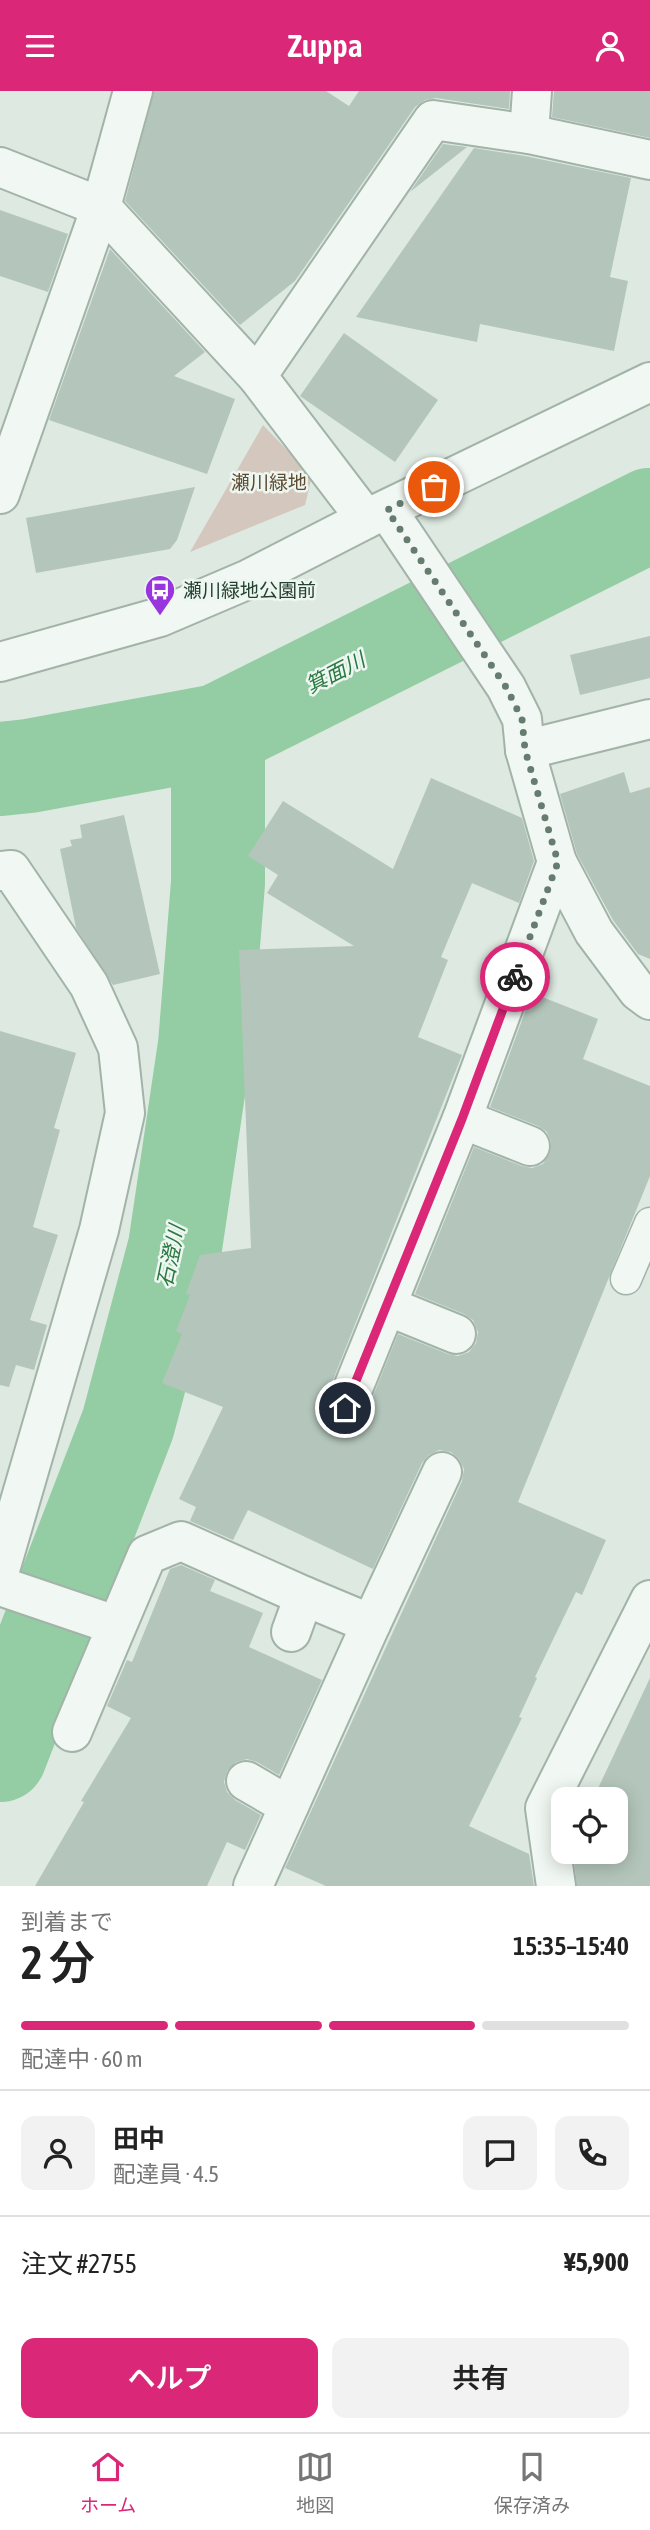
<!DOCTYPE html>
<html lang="ja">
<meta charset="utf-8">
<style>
:root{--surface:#fff;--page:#f2f2f2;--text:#222;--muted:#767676;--line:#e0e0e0;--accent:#db2777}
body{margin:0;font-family:"Asap Condensed","Noto Sans JP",sans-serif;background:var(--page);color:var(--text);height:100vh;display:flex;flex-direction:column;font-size:26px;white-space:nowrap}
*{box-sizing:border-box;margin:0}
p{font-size:23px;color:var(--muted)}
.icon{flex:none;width:38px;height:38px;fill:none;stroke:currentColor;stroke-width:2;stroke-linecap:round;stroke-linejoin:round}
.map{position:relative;height:1795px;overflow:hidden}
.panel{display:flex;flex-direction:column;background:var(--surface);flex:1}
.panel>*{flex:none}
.fabs{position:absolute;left:551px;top:1696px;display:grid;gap:14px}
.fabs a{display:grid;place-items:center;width:77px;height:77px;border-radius:14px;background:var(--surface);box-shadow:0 4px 18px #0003;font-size:35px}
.pin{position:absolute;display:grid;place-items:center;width:60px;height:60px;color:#fff;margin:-30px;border:4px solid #fff;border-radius:50%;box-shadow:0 2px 7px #0007}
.courier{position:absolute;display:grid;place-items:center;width:70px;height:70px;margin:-35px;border:5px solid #db2777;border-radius:50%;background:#fff;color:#222;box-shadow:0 2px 9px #0007}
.overview em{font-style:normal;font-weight:600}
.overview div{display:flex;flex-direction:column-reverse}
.overview{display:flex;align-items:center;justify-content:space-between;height:119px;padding:0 21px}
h1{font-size:46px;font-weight:600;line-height:52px}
.bar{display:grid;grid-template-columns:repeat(4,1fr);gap:10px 7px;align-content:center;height:84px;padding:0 21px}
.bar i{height:9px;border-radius:5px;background:var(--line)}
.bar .selected{background:var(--accent)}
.bar p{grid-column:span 4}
.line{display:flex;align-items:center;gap:18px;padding:0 21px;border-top:2px solid var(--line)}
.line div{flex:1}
.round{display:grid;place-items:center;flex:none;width:74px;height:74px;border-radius:14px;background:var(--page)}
.button{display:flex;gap:14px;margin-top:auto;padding:14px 21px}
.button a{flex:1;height:80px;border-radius:14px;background:var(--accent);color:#fff;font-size:28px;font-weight:600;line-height:80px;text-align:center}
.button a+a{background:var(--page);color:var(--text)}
header{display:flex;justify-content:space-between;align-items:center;height:91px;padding:0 21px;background:var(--accent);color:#fff;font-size:32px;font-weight:600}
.tab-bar{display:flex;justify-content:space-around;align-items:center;height:98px;border-top:2px solid var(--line);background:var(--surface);font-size:19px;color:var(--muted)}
.tab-bar a{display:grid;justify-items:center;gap:4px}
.tab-bar .selected{color:var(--accent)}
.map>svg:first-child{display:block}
.green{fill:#d4c8be}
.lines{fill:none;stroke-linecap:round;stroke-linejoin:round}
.river{stroke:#94cda3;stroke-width:94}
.building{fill:#b4c6bb}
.service-casing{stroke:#a2b3a8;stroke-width:33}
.minor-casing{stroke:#a2b3a8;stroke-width:42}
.tertiary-casing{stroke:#a2b3a8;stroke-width:42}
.service{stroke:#f1f7f3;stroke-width:30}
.minor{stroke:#f1f7f3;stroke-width:38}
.tertiary{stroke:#f1f7f3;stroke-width:38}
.done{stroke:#657c6e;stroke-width:7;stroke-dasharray:0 12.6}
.route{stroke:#db2777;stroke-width:9}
.labels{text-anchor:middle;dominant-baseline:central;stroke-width:5;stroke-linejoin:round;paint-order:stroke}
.park-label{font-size:19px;fill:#5e4a31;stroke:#edf6f0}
.poi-label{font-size:19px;fill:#254130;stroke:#edf6f0;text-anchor:start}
.water-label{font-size:21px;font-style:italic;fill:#2b7942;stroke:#edf6f0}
</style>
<header><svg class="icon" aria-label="menu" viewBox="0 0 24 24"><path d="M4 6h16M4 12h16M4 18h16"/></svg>Zuppa<svg class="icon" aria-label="person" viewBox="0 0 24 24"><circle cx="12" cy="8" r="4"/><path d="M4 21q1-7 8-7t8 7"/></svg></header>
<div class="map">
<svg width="650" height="1795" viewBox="0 0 650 1795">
<rect width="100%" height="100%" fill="#dde9e1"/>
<polygon class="green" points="263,334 312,385 305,414 190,461"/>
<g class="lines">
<g class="river">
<polyline points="0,678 29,675 218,640 650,424"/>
<polyline points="0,1664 128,1333 175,1156 205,954 218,792 218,640"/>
</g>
</g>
<g class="building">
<polygon points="154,0 326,0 349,15 359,0 510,0 509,18 436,7 425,9 415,16 295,190 240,234 125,110"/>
<polygon points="554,0 650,0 650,47 552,26"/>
<polygon points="443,53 467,56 410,101"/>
<polygon points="474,57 525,65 631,87 610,186 628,190 614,260 480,233 477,251 356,226"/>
<polygon points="0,119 68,143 48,201 0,185"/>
<polygon points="110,158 205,261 174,285 235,308 207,383 49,329"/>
<polygon points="344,242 438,309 395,371 300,305"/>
<polygon points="195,396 177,449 170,458 36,482 26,427"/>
<polygon points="650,545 650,587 580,604 570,564"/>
<polygon points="624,681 630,702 650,696 650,868 638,863 613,829 577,763 560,703"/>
<polygon points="431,687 522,727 534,770 519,812 472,792 441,866 448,869 418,946 462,964 325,1309 323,1319 327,1330 337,1337 349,1338 359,1334 365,1325 398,1243 448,1263 458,1265 469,1261 476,1252 478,1241 473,1229 464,1223 415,1203 474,1056 522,1075 532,1077 543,1073 550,1062 551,1051 547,1041 538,1035 490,1016 532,902 598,928 583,968 650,995 650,1085 518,1411 606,1449 582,1504 576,1501 535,1586 537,1587 519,1626 522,1627 469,1735 529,1763 534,1795 326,1795 285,1777 462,1390 464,1378 459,1368 451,1361 439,1359 429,1364 422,1372 373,1478 248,1419 233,1449 190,1430 196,1416 179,1408 223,1316 162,1292 182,1243 176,1240 190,1204 186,1203 200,1164 251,1157 239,859 354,855 267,802 278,784 248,765 283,710 393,778"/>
<polygon points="124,724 160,883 113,894 76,837 60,758 72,755 70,749 82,747 80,734"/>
<polygon points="0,940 76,962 54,1037 60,1039 33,1136 58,1144 30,1229 47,1234 34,1279 16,1274 9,1296 0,1294"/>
<polygon points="181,1474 215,1489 210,1500 263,1522 249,1556 322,1589 279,1684 257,1671 247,1668 236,1671 227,1680 224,1691 227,1701 235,1709 261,1724 245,1759 227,1751 207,1795 35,1795 84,1711 81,1710 131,1627 107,1615 127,1569 132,1571 170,1478"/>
<polygon points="650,1587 650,1795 577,1795 573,1760 616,1760 616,1708 593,1708"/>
</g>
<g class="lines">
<g class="service-casing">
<polyline id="service" points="626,1188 650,1132"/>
</g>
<g class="minor-casing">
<g id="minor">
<polyline points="529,43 532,0"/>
<polyline points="0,76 101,116 257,285 366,428"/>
<polyline points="257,285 433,29 529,43 650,69"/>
<polyline points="0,403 101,116 133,0"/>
<polyline points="387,419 506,596 522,628 525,659 557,771 594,841 638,900 650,909"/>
<polyline points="525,659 650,628"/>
<polyline points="0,780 11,779 89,894 118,957 125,1022 99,1139 0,1479"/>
<polyline points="462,1028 530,1055"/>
<polyline points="387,1215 456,1243"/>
<polyline points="345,1317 462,1028 557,771"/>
<polyline points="0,1495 115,1534"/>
<polyline points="291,1541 304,1505"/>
<polyline points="72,1641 147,1464 181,1450 304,1505 371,1533 442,1381"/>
<polyline points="246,1690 289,1715"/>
<polyline points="253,1795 371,1533"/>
<polyline points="556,1795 545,1717 650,1509"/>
</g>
</g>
<g class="tertiary-casing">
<polyline id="tertiary" points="0,571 160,526 249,488 366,428 650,291"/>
</g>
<use href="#service" class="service"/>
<use href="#minor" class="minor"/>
<use href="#tertiary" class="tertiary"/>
</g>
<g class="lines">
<polyline class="done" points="434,396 387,419 506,596 522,628 525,659 558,771 515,886"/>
<polyline class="route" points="345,1317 462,1028 515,886"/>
</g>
<defs>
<g id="bus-pin" transform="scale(1.575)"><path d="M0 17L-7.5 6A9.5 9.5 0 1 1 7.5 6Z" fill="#9835dc" stroke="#edf6f0"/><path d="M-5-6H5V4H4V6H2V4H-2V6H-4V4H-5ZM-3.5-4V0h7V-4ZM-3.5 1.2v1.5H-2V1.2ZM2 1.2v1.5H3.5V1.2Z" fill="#fff"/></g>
</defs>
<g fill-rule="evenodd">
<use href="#bus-pin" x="160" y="499"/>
</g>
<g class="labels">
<g class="park-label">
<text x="269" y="391">瀬川緑地</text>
</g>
<g class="poi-label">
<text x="183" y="499">瀬川緑地公園前</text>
</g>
<g class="water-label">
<text transform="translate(335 581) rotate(-27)">箕面川</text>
<text transform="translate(170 1165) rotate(-78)">石澄川</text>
</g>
</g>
</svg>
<div class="fabs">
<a><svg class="icon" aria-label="locate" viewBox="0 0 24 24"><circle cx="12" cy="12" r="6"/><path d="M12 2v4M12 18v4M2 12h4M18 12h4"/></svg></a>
</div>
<div class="pin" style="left:434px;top:396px;background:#ea580c"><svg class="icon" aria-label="bag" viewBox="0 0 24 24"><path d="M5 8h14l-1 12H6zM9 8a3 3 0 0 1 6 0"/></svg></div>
<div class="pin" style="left:345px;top:1317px;background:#1f2937"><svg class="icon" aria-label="home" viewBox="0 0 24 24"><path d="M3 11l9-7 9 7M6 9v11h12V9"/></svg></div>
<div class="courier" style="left:515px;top:886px"><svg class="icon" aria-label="bike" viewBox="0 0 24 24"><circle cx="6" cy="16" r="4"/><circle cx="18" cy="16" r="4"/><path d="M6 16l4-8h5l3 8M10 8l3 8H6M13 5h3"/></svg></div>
</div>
<section class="panel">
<div class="overview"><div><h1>2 分</h1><p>到着まで</p></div><em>15:35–15:40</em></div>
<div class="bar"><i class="selected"></i><i class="selected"></i><i class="selected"></i><i></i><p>配達中 · 60 m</p></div>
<div class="line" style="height:126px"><a class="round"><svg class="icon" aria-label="person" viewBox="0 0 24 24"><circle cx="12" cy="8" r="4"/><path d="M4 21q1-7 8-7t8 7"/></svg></a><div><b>田中</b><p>配達員 · 4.5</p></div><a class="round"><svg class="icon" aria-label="chat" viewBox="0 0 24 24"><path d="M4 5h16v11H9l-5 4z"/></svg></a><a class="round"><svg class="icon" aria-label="phone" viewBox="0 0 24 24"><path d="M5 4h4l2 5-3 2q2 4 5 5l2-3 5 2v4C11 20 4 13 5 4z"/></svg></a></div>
<div class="line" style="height:91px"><div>注文 #2755</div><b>¥5,900</b></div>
<div class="button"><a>ヘルプ</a><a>共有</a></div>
</section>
<nav class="tab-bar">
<a class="selected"><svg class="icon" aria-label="home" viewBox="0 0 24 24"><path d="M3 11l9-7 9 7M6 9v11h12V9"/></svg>ホーム</a>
<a><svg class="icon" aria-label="map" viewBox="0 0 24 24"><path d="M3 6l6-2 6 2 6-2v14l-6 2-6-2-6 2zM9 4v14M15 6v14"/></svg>地図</a>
<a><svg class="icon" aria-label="saved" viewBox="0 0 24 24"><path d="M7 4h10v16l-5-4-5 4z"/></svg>保存済み</a>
</nav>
